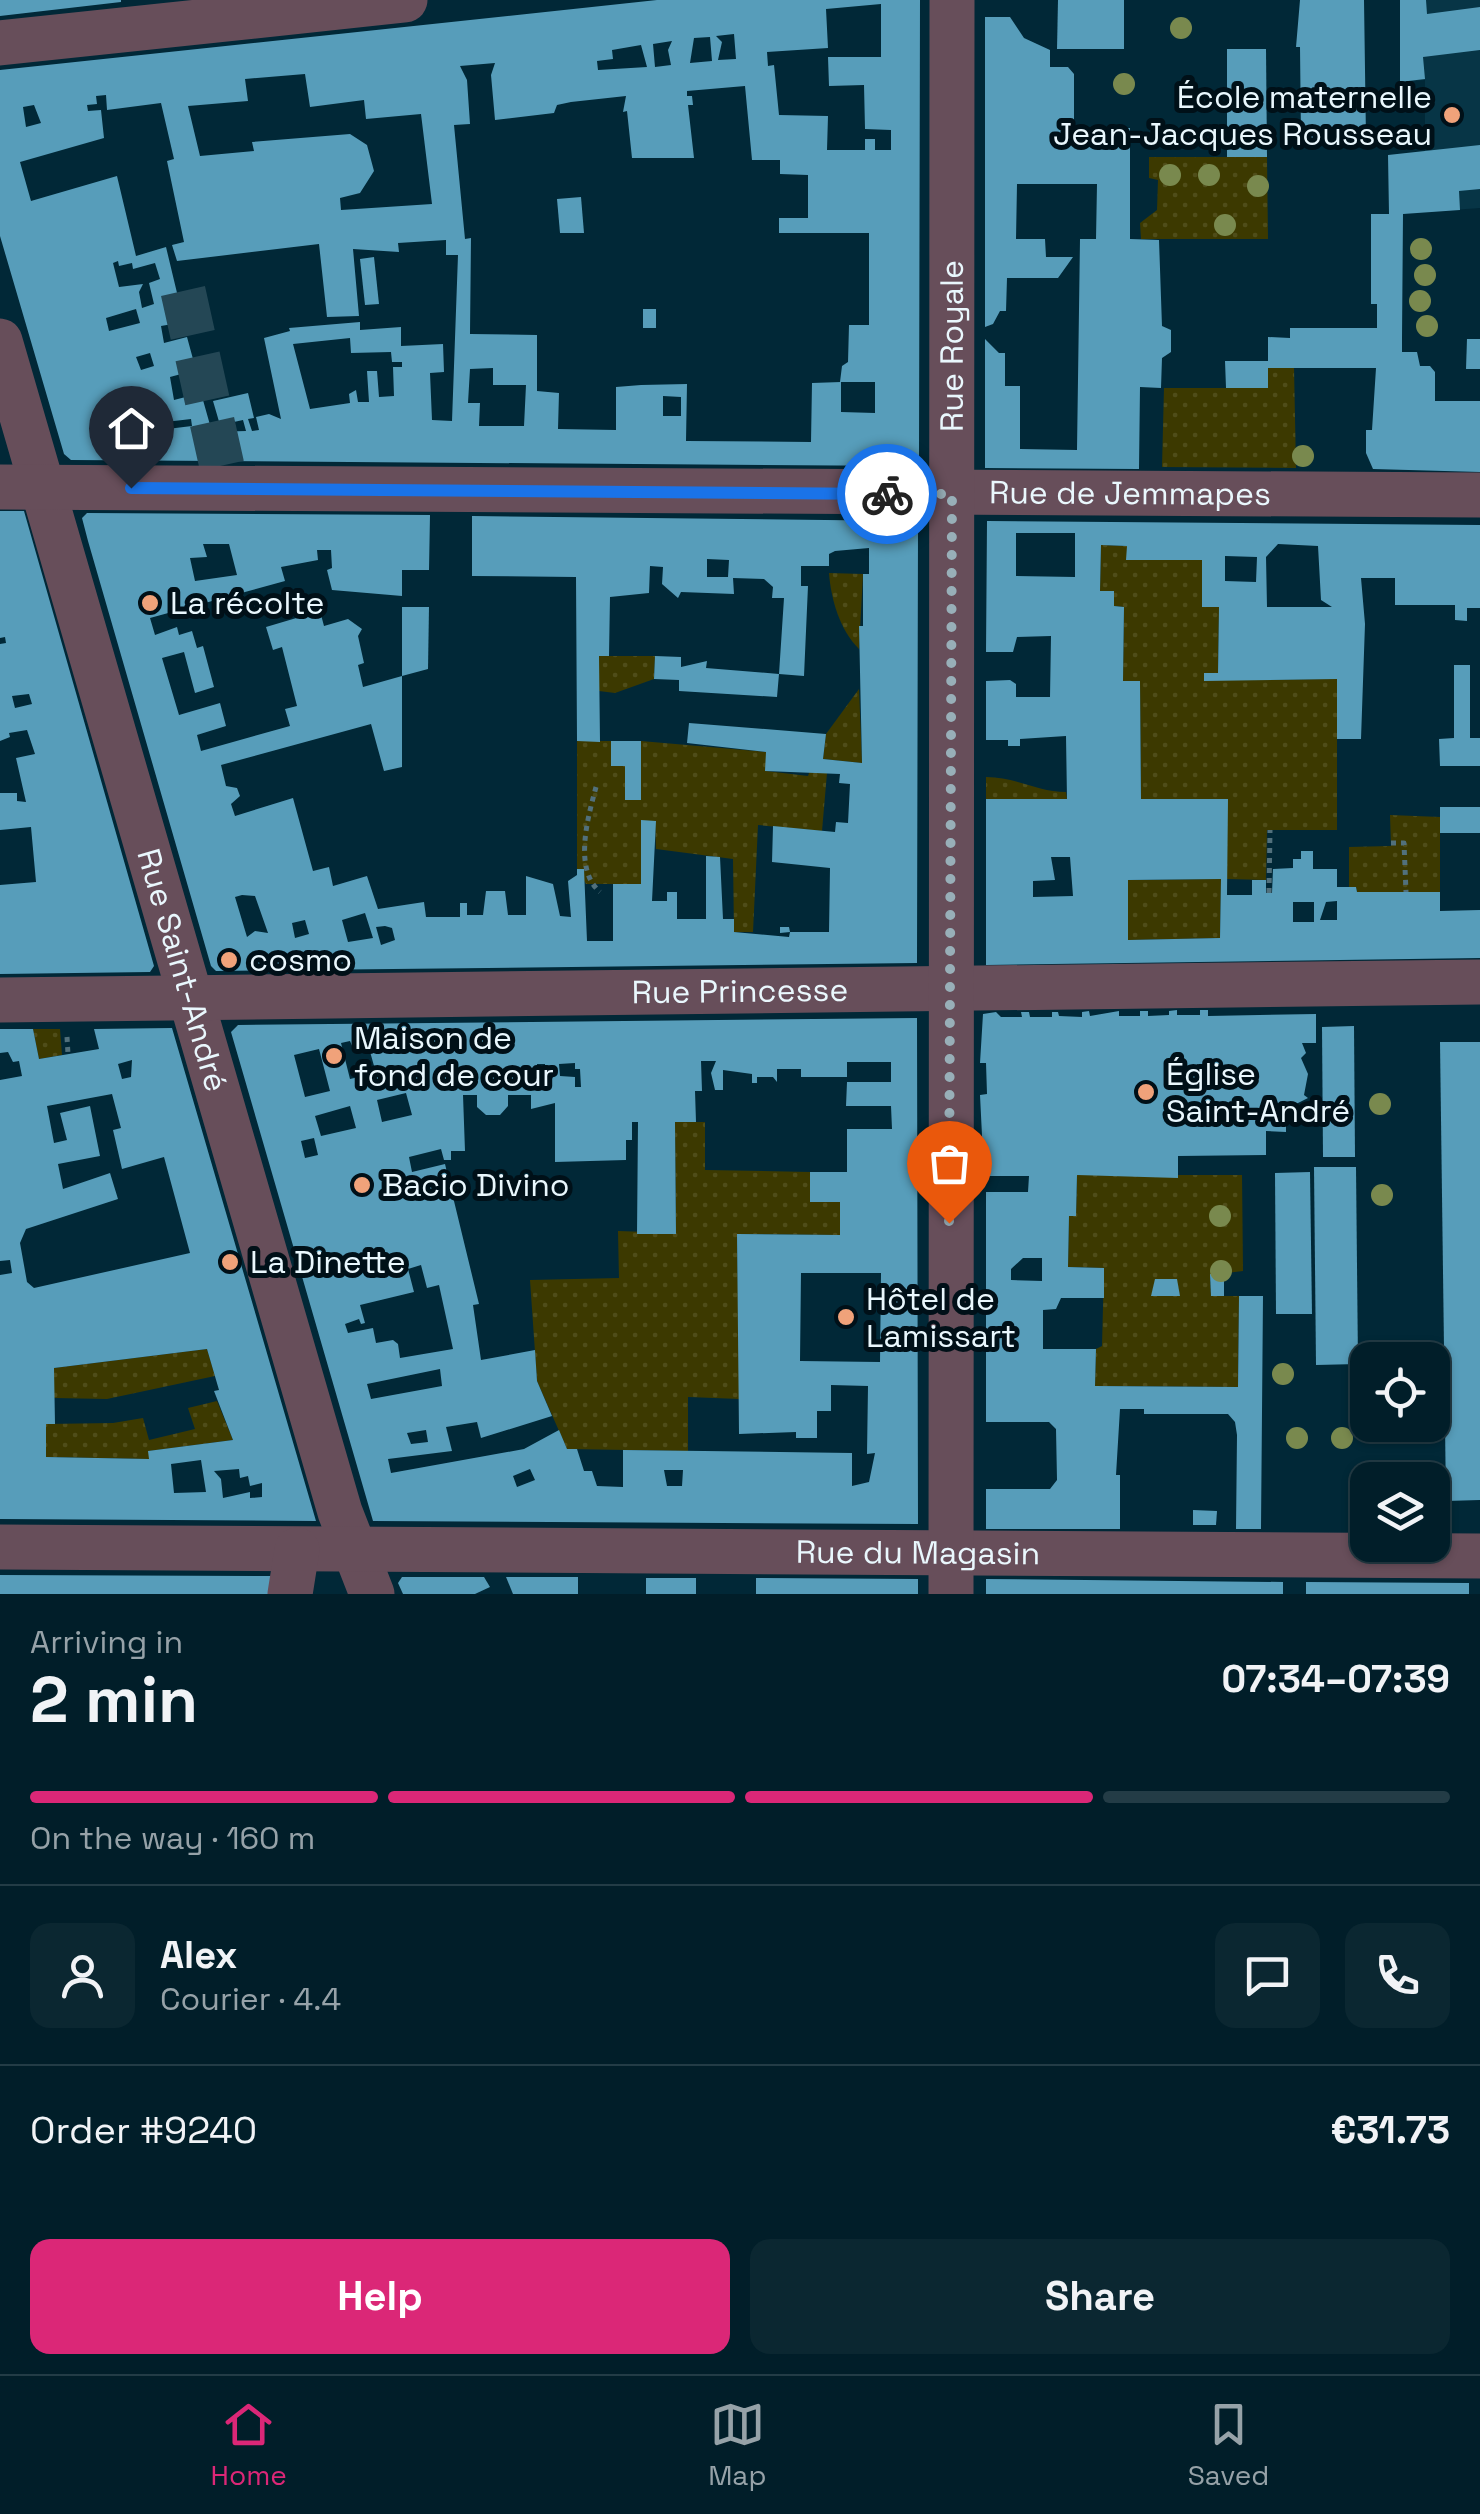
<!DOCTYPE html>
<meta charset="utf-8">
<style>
:root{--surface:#011e29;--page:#0b2731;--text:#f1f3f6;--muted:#96a2a8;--line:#233c46;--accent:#db2777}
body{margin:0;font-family:"Space Grotesk",sans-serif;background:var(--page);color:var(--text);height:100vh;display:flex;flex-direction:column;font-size:38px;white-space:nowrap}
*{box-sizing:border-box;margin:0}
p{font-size:32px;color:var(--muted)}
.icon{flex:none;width:55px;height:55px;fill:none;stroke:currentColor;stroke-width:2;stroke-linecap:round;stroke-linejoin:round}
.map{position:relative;height:1594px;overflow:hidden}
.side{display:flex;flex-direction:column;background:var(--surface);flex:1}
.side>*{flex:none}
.controls{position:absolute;left:1350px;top:1342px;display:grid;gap:20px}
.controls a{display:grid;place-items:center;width:100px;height:100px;border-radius:20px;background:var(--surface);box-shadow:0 2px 8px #0004,0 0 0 2px var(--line);font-size:50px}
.pin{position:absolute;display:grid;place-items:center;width:85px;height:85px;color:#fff;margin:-102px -42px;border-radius:50% 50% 50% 0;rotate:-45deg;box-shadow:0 0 10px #0007}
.pin .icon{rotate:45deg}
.courier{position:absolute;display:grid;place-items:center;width:100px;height:100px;margin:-50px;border:8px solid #1a73e8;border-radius:50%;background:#fff;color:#222;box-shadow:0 2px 12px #0007}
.summary em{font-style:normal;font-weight:800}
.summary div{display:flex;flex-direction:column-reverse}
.summary{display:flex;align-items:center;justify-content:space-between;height:170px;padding:0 30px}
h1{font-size:65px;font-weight:800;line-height:75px}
.bar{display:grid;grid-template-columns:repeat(4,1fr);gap:15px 10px;align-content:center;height:120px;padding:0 30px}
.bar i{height:12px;border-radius:8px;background:var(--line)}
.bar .on{background:var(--accent)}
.bar p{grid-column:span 4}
.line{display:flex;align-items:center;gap:25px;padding:0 30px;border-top:2px solid var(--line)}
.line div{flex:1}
.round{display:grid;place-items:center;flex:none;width:105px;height:105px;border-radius:20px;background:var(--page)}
.button{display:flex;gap:20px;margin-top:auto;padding:20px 30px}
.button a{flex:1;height:115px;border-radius:20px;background:var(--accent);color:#fff;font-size:40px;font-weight:800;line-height:115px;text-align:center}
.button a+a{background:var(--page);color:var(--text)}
.tab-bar{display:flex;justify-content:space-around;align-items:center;height:140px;border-top:2px solid var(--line);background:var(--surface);font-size:28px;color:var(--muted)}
.tab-bar a{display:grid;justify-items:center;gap:5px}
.tab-bar .on{color:var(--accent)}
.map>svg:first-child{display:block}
.built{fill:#073546}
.grass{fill:url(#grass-dots)}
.building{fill:#579dba;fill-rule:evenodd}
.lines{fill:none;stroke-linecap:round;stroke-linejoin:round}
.minor-tunnel{stroke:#244755;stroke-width:45;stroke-dasharray:45 22;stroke-linecap:butt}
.path{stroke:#51707c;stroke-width:5;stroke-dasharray:5 5;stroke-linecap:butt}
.minor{stroke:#674e5a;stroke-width:45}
.tree{fill:#79894e}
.done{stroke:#98afb8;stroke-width:10;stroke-dasharray:0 18}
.route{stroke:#1a73e8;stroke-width:12}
.poi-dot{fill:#f0a27a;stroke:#001018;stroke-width:4}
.labels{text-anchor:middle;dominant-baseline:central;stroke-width:10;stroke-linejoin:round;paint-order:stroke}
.poi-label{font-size:32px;fill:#e9f7fd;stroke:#001018;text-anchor:start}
.street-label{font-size:32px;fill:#e9f7fd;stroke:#001018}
</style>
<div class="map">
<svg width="1480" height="1594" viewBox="0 0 1480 1594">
<defs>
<pattern id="grass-dots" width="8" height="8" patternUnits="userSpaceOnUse" patternTransform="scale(2.5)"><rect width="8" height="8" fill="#3c3900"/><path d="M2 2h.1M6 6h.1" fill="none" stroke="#4f4d19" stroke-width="1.8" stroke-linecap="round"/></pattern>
</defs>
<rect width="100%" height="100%" fill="#012837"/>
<polygon class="built" points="1400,0 1480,0 1480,208 1425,212 1425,80 1400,82"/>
<g class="grass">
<polygon points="1149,157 1267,157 1268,239 1141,239 1140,223 1157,210 1158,180 1149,178"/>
<polygon points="1268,368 1294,368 1296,468 1162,467 1164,388 1267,388"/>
<polygon points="1101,545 1127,546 1127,560 1202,560 1202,606 1219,607 1218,673 1205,673 1205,680 1337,679 1337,830 1267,830 1266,880 1227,879 1227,800 1141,799 1140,682 1123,681 1124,607 1114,606 1114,591 1100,591"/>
<path d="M829,573L863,574L859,649C840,630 831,600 829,573Z"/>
<polygon points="599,656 655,656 654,679 615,693 599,691"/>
<polygon points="859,689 862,763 823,759 826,734"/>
<polygon points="577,741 611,741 625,766 626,800 641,800 641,741 766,752 766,771 808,776 810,770 827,773 822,831 758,825 753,932 734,932 733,859 656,849 655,821 641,821 641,884 586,884 577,869"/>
<path d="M986,777C1016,777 1038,792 1066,792L1067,799H986Z"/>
<polygon points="1390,815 1440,817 1440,892 1357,892 1356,887 1349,887 1349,847 1391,846"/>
<polygon points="1221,879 1220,938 1128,940 1128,880"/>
<polygon points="33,1029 60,1029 62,1055 39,1059"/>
<polygon points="675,1122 705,1122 705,1170 810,1172 840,1202 840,1235 737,1234 740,1399 688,1397 688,1451 567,1449 537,1381 530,1280 619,1278 618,1231 676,1233"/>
<polygon points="1077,1175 1242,1175 1243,1271 1210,1275 1211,1296 1239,1296 1238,1387 1095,1386 1096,1349 1102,1346 1104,1268 1068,1267 1069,1216 1076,1216"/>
<polygon points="207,1349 215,1376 107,1399 54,1398 54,1368"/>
<polygon points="217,1401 233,1440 149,1451 149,1459 46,1457 46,1424 113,1423 143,1418 149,1440 195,1429 188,1408"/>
</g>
<g class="building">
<polygon points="0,0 121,0 121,2 0,16"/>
<path d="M657,0H920L919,460L913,466L71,460L64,454L0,236V70ZM881,4V57H828L829,86L864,85L865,129L891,130V150H875V139H865V150H827L828,116L779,115L774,65L768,66L767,52L828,48L826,9ZM734,34L736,59L718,60L722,42L716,36ZM710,37L712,61L690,63L694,38ZM672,41L668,50L671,65L655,67L653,44ZM641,45L647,67L598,70L597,61L613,59L612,50ZM495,63L491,75L495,120L554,113L557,105L571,102L626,96L623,112L627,111L632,158H694L688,105H693L692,96H687V91L745,86L752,160H780V174L808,175V218H779V233H869V325H849L848,362L842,366L840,382H875V413L841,412V382L812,383L811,442L686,441L687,384L641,385L616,387V430L558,429L559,393L537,391V335L470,334L471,238L465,239L454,125L470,124L467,80L460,66ZM305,74L310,107L364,100L366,119L421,114L432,204L341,210L340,198L360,193L374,171L367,145L350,134L252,142L254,151L200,156L188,106L248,101L245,79ZM106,95L107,110L161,103L174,159L167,161L184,242L172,245L177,261L319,244L327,317L359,316L353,249L399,252L398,243L446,240V255H458L452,421L432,420L430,373L444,372L443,344L401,346V327L360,330V322L289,328L290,331L264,338L281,419L269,414L256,417L259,430L252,431L248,419L254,418L248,393L213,401L220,425L243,420L246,431L212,432L201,393L174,400L170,377L196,370L187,337L164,343L161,326L184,322L166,247L136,256L117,176L31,201L20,162L104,138L101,110L88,111L87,105L97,104L96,96ZM34,105L41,123L26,127L23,107ZM118,261L119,266L132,263L133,269L155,263L160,279L149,283L154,304L142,308L139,292L143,284L119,287L113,263ZM136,309L140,323L109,331L106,318ZM350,338L351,353L391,352L392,362H402V367H393L394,396L379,397L377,371H367L369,402H358L356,390L349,394L350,403L310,409L293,344ZM150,353L154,366L141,370L136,357ZM493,368V385H526L524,426H479L480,403H468L470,369ZM663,396L681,397V416H663ZM191,419L192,426L159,430L157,423Z"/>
<polygon points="1058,0 1124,0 1124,49 1057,49"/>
<polygon points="1300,0 1364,0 1366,139 1301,139 1300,47 1296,47"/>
<polygon points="1400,0 1426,0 1427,14 1480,7 1480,50 1423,57 1425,79 1400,82"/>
<polygon points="985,17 1010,17 1024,38 1050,50 1050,67 1068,67 1074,74 1074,128 1130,128 1130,239 1159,240 1162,326 1171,330 1171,352 1162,358 1161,388 1140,387 1139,469 985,468 985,339 999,353 1005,353 1005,386 1020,386 1020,449 1077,450 1080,239 1096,239 1097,184 1017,184 1016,239 1045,239 1046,257 1073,257 1058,278 1007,278 1006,311 1000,311 993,324 985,327"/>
<polygon points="1227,49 1266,49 1267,157 1227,157"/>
<polygon points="1480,145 1480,189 1459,191 1460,210 1403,214 1402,339 1402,352 1417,352 1420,366 1430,366 1435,372 1435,401 1480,401 1480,472 1373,469 1366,453 1366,430 1372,430 1376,368 1268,368 1268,388 1226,388 1225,361 1268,361 1268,337 1290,338 1290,328 1377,328 1377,304 1371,304 1371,214 1389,214 1388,155"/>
<polygon points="581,197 584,233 560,233 557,199"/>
<polygon points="374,257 379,304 365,305 360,259"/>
<rect x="643" y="309" width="13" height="19"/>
<polygon points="1467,339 1480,339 1480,369 1466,369"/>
<path d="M0,511H24L154,966L150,972L0,974V885L36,882L31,827L0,830V793H17V801L26,802L16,758L35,754L27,730L9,733L10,737L0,741V644L6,643L5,637L0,638ZM29,694L32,704L15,708L12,696Z"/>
<path d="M87,513L430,515L429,570H402V596L332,590L327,570L332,568L331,550H317L318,560L281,567L285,581L150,618L155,635L177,627L179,635L192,631L197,648L203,646L214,687L195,693L184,652L162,658L179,715L220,703L226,726L197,735L201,751L290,726L285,709L297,706L282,647L273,650L266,627L320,611L324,626L348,619L362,629L358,636L364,663L358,665L363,687L402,676V767L384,771L371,724L221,765L226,786L237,788L240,796L231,804L235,816L293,798L313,871L329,867L333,886L367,876L378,909L424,902L426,917H460V903H467V915H483L486,891H505L508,915H526V876L553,884L560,916L571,917L568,881L577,875V869H584L587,941H613V884H641V820L656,821L652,901H667V892H677V919H706V856L720,857L723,919H734V932L789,937L790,932L780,933V927H789L790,932H829L830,868L772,862L773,826L835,832L836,822L848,823L850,784L839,783L840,774L765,771L766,752L687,743L689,723L826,734L823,759L862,763L859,626H863V574H869V548L835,551L829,554V566H801V586H808L804,676L779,674L777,697L679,691V680L654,679L655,656L681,657V667L707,661L706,668L779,674L784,598H772L773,587L764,579L733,578L734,594L681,592L678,598L662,584L663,567L650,566L649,593L610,597L609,656H599L600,742L577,741L576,577L472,576V516L910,521L918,528L917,963L216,971L211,966L88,541L82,518ZM203,544H229L237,575L195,581L190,558L207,557ZM707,559L729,560L728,577H707ZM242,895L255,896L268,933L255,931L247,937L235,897ZM365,913L373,938L348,942L342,920ZM305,920L309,934L295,938L292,923ZM385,926L392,928L395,940L381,945L376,927Z"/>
<path d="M987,521L1480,525V608H1467V621L1455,620V605H1395V578H1361L1365,624L1361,739H1337V679L1204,681V673H1218L1219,607H1202V560H1126L1127,546L1101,545L1100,591H1114V606L1124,607L1123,681H1140L1141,799H1228L1227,895H1252V880H1266V893H1272L1273,869L1293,868V859H1301V851H1313V869H1337V887H1356L1357,892H1440V911L1480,910V958L986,965V799H1067L1066,736L1020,739V746H1008V740H986V681L1010,680L1016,684V697H1050L1051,636L1017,637L1013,652H986ZM1016,533H1075V577L1016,576ZM1278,544L1318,546L1321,600L1332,607H1267L1266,557ZM1225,556L1257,557L1256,582L1225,581ZM1051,857H1070L1073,896L1033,897V881L1055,880ZM1221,879L1220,938L1128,940V880ZM1337,901V920H1320L1326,902ZM1293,902H1314V922H1293Z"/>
<polygon points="402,607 429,607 428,669 402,676"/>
<polygon points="1454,665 1470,665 1470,738 1480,738 1480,766 1440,766 1439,739 1454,738"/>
<polygon points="611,741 641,741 641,800 625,800 625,766 611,766"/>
<rect x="1440" y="807" width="40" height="26"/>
<path d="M1177,1010V1015H1200V1010H1208V1016L1316,1014V1043H1302L1306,1053L1301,1058L1308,1074L1304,1095L1308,1098L1286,1109V1132L1266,1131V1155L1178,1156V1178L1077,1175L1076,1216H1069L1068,1267L1104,1268V1298H1061L1056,1309L1043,1310V1349H1096L1095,1386L1238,1387L1239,1296H1263L1261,1529H1236L1237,1435L1235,1422L1228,1414H1144V1409H1120L1116,1475H1120V1529H986V1489H1050L1057,1480L1056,1429L1049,1422H986V1192H1028L1029,1176H984L980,1095L987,1094L986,1063H980L983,1014L996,1012L1001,1017H1022L1021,1012H1029L1030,1017H1052V1012H1058L1059,1016L1082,1017V1012L1089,1011L1090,1016L1119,1011V1016H1140V1011H1148V1016L1169,1015V1011ZM1023,1258H1042V1281L1011,1280V1269Z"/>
<path d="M917,1018L918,1524L373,1521L231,1032L238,1025ZM350,1041L355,1053L369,1048L376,1073L350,1079L341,1043ZM319,1049L330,1091L305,1097L294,1055ZM701,1061H716L711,1073L715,1090H723V1070L752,1074V1083H757V1077H773L777,1082V1069H801V1077H847V1062H891V1082H847L846,1106H891L892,1129H847V1172H810V1202H840V1235L737,1234L739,1434L796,1432V1438H817V1411H831V1385L868,1386L867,1454L875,1453L869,1482L852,1486V1453L623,1450V1487L597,1486L592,1471H584L577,1449H567L559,1430L524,1449L391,1473L388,1459L452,1451L446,1427L477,1422L481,1438L552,1416L537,1381L535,1350L481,1360L473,1305L479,1304L445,1164L412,1172L409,1157L441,1149L444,1160H451V1151H465L463,1095H477V1107L486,1115H500L508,1106V1095H531V1109L555,1103V1162L626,1160V1140H632V1122H638L637,1234H676L675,1122H696L695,1091H702ZM575,1063V1069H580L581,1087H575V1077L560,1076L559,1064ZM537,1064H545V1073H555L550,1083L537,1084ZM406,1093L412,1115L382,1122L377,1100ZM350,1106L356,1128L321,1136L315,1116ZM314,1138L318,1155L305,1158L301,1141ZM385,1254L389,1268L368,1273L354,1267L352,1262ZM421,1265L427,1288L439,1285L453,1349L400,1358L398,1344L393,1340L376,1343L373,1328L348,1333L345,1324L359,1319L361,1324L365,1323L360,1305L414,1292L408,1269ZM801,1273H881L880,1362L800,1361ZM440,1369L442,1386L371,1399L367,1384ZM426,1430L428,1442L411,1444L407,1433ZM530,1469L535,1480L517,1487L513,1476ZM664,1470H683L682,1486H667Z"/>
<polygon points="1354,1026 1355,1157 1323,1157 1322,1027"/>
<path d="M172,1028L316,1521L0,1519V1275L12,1273L10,1260L0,1261V1080L22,1076L19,1061L13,1062L8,1052L0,1053V1029H33L39,1059L99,1049L94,1029ZM132,1060L131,1077L122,1079L118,1064ZM112,1094L121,1128L113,1130L122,1169L164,1157L190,1253L34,1288L27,1282L20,1243L26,1229L118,1199L110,1173L63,1189L58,1164L100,1156L90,1106L60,1113L67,1140L54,1143L47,1106ZM207,1349L219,1390L214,1391L233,1440L148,1451L149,1459L46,1457V1424H55L54,1368ZM201,1460L206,1492L174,1493L171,1464ZM239,1469L240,1478L248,1476L250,1486L262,1483V1497L250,1498V1492L223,1498L221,1479L214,1471Z"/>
<polygon points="1440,1042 1480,1042 1480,1500 1446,1501"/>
<polygon points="1314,1167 1356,1167 1358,1364 1316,1365"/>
<polygon points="1310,1172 1312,1314 1276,1314 1275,1173"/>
<polygon points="1210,1274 1224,1274 1224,1296 1211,1296"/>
<polygon points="1155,1279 1177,1279 1180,1296 1151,1296"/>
<polygon points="1193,1510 1217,1511 1216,1525 1193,1525"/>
<polygon points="0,1575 273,1576 270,1594 0,1594"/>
<polygon points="402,1577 484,1577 490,1587 475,1594 403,1594 398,1583"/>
<polygon points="506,1577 578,1577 578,1594 513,1594"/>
<rect x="646" y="1578" width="50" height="16"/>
<polygon points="756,1578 918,1579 918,1594 756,1594"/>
<polygon points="986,1579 1283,1582 1283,1594 986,1594"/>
<polygon points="1306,1582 1469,1583 1469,1594 1306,1594"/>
</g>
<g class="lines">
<polyline class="minor-tunnel" points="183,291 227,489"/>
<g class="path">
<path d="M596,787C588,817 573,869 600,892"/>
<polyline points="1391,843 1404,843 1406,892"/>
<polyline points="1269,893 1270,830"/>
<polyline points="67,1037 68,1054"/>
</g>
<g class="minor">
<polyline points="0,43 405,0"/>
<path id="s1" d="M0,341L340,1512L372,1594"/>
<path id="s2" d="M0,487L1480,495"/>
<path id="s3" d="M0,1000L1480,982"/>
<path id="s4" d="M0,1547L1480,1556"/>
<polyline points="290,1594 297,1550"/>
<path id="s5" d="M951,1594L952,0"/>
</g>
</g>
<g class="tree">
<circle cx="1181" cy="28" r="11"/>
<circle cx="1124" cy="84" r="11"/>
<circle cx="1170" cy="175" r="11"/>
<circle cx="1209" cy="175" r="11"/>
<circle cx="1258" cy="186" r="11"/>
<circle cx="1225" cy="225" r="11"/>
<circle cx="1421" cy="249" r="11"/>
<circle cx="1425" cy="275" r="11"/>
<circle cx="1420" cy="301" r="11"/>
<circle cx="1427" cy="326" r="11"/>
<circle cx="1303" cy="456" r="11"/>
<circle cx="1380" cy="1104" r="11"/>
<circle cx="1382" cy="1195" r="11"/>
<circle cx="1220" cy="1216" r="11"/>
<circle cx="1221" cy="1271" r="11"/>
<circle cx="1283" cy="1374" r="11"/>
<circle cx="1297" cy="1438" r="11"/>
<circle cx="1342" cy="1438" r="11"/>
</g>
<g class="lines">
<polyline class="done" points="887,494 952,494 949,1223"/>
<polyline class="route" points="131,488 887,494"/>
</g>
<g class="poi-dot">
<circle cx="1452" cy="115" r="10"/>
<circle cx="150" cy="603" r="10"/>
<circle cx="229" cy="960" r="10"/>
<circle cx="334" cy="1056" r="10"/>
<circle cx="1146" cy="1092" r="10"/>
<circle cx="362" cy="1185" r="10"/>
<circle cx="230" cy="1262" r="10"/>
<circle cx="846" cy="1317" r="10"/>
</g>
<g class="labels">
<g class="poi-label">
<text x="1432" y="97" text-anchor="end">École maternelle<tspan x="1432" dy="37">Jean-Jacques Rousseau</tspan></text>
<text x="170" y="603">La récolte</text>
<text x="249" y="960">cosmo</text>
<text x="354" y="1038">Maison de<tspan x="354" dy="37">fond de cour</tspan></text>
<text x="1166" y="1074">Église<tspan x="1166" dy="37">Saint-André</tspan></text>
<text x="382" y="1185">Bacio Divino</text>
<text x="250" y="1262">La Dinette</text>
<text x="866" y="1299">Hôtel de<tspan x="866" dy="37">Lamissart</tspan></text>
</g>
<g class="street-label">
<text stroke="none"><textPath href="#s5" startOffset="1248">Rue Royale</textPath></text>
<text stroke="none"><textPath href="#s2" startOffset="1130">Rue de Jemmapes</textPath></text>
<text stroke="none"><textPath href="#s1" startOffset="655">Rue Saint-André</textPath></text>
<text stroke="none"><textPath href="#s3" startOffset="740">Rue Princesse</textPath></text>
<text stroke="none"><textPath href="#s4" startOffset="918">Rue du Magasin</textPath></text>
</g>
</g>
</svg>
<div class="controls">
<a><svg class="icon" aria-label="locate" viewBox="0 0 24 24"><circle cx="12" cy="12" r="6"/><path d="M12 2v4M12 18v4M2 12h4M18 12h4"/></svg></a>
<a><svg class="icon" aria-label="layers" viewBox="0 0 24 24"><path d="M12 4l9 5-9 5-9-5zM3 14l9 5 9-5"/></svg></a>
</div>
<div class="pin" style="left:949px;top:1223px;background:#ea580c"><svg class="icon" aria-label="bag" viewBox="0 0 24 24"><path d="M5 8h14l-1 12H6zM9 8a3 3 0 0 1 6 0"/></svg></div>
<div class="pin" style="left:131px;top:488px;background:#1f2937"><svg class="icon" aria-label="home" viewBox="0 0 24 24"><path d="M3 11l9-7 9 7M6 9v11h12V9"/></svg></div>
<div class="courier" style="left:887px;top:494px"><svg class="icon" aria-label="bike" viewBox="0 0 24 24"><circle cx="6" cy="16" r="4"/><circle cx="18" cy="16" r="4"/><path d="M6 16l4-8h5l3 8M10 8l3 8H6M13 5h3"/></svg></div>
</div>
<section class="side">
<div class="summary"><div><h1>2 min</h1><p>Arriving in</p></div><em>07:34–07:39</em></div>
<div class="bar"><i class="on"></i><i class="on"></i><i class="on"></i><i></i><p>On the way · 160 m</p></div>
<div class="line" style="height:180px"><a class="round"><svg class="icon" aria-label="person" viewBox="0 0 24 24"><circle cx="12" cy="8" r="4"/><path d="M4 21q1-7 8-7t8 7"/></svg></a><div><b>Alex</b><p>Courier · 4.4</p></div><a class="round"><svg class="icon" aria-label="chat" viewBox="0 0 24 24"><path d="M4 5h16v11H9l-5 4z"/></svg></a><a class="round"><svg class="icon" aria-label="phone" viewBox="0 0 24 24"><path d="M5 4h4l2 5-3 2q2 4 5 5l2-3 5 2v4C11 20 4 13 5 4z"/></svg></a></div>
<div class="line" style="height:130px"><div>Order #9240</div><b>€31.73</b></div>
<div class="button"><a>Help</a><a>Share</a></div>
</section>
<nav class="tab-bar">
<a class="on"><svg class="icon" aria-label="home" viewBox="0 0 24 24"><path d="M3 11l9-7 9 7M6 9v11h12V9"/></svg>Home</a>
<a><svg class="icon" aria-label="map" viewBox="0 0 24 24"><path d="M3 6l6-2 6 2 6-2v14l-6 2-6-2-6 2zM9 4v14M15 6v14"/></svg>Map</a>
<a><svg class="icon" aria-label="saved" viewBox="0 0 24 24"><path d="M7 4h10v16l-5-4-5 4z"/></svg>Saved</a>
</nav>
